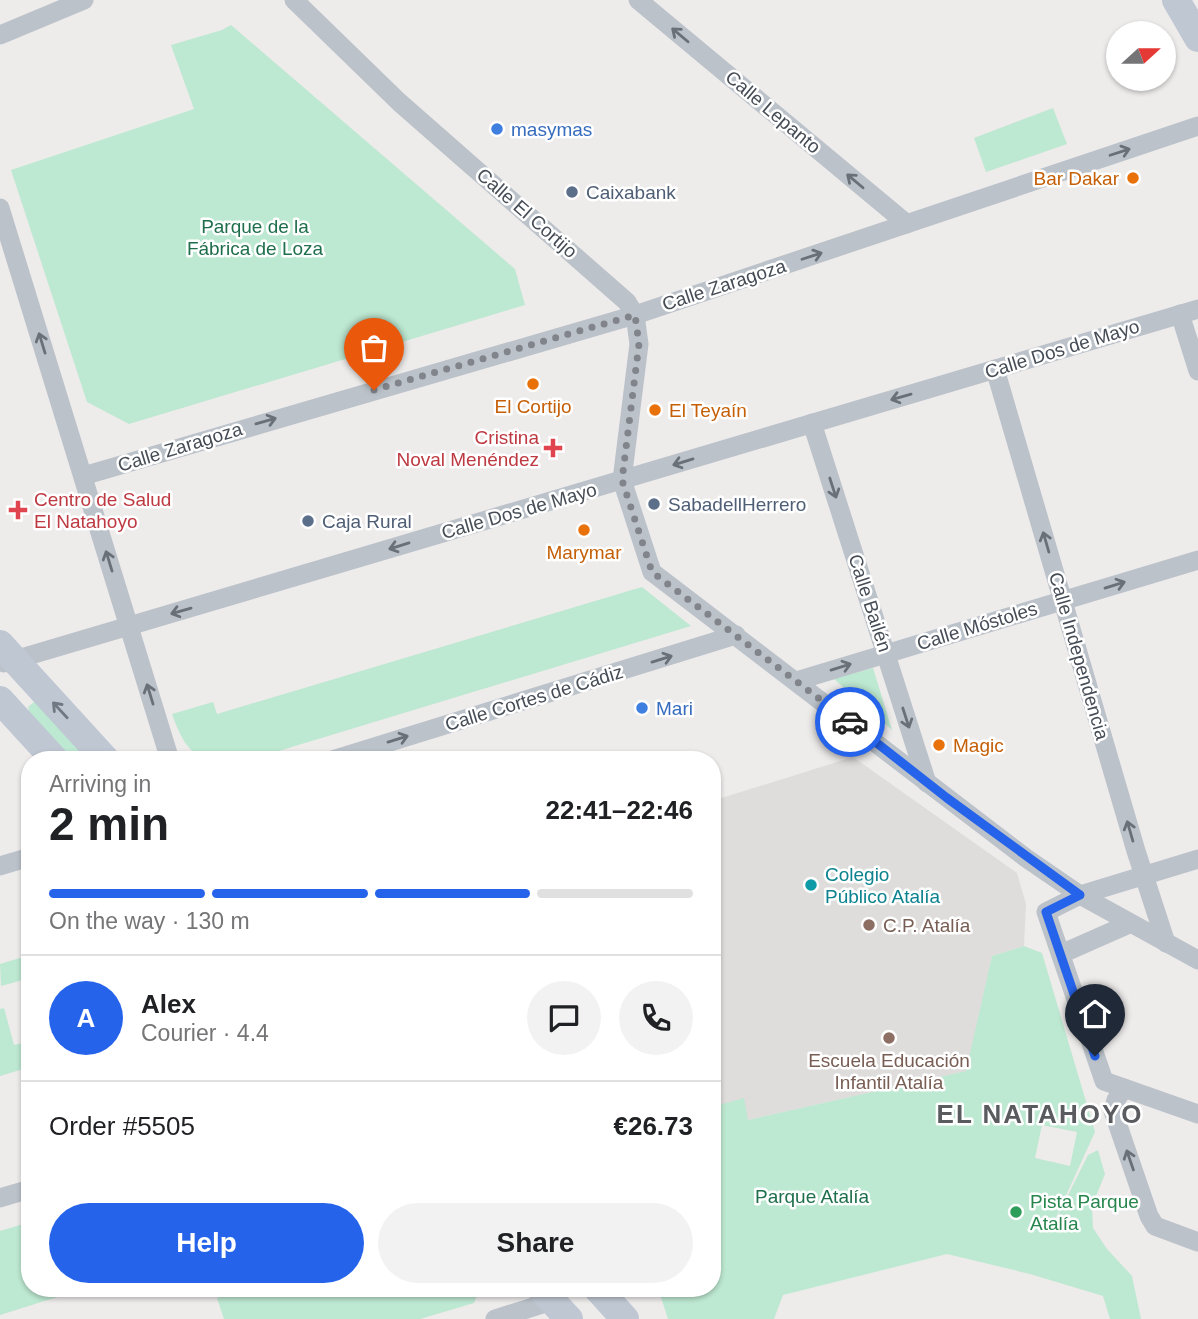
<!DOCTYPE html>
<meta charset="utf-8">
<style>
:root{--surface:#fff;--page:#f2f2f2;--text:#202124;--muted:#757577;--line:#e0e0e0;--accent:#2563eb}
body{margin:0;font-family:Arial,sans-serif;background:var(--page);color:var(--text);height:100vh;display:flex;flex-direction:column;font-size:26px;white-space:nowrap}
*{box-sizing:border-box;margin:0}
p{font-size:23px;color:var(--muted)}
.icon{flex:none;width:38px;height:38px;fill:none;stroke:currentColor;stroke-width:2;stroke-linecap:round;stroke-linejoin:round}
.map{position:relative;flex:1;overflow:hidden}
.drawer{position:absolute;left:21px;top:751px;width:700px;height:546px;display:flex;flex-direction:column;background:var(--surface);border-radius:28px;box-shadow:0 2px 5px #0004}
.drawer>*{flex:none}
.needle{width:46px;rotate:69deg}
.fabs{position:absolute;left:1106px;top:21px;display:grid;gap:14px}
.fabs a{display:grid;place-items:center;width:70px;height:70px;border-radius:50%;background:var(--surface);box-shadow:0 2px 5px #0004;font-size:35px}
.pin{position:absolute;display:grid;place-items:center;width:60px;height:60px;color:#fff;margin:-72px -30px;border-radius:50% 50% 50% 0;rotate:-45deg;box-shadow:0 0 7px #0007}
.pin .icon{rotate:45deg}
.courier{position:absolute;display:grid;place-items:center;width:70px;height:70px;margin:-35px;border:5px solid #2563eb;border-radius:50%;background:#fff;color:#222;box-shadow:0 2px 9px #0007}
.headline em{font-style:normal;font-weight:600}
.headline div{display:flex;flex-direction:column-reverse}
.headline{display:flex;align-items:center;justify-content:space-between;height:119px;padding:0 28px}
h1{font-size:46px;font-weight:600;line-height:52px}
.bar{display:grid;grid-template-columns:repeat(4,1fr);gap:10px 7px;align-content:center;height:84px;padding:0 28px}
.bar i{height:9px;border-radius:5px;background:var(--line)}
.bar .current{background:var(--accent)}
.bar p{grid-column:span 4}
.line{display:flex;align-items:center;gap:18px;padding:0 28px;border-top:2px solid var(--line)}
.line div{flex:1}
.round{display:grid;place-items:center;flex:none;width:74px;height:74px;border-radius:37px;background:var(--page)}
.action{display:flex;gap:14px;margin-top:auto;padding:14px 28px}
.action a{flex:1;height:80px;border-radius:42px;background:var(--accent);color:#fff;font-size:28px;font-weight:600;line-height:80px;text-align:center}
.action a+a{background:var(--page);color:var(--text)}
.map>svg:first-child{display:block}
.education{fill:#dfdddc}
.green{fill:#bde8d1;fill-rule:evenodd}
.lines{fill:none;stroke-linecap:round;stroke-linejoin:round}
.street{stroke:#bbc2c9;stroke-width:19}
.secondary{stroke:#bfc7d3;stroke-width:28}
.oneway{stroke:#697078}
.oneway2{stroke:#707882}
.done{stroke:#81848a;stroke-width:7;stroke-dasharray:0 12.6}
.route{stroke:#2563eb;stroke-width:9}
.shop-dot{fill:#3f7fe0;stroke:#fff;stroke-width:2.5}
.food-dot{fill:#e8710a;stroke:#fff;stroke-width:2.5}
.service-dot{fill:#5c6f8a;stroke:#fff;stroke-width:2.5}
.health-dot{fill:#e0444e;stroke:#fff;stroke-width:2.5}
.culture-dot{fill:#0f9aa8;stroke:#fff;stroke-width:2.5}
.education-dot{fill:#8d6e63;stroke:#fff;stroke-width:2.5}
.leisure-dot{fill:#2e9e5b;stroke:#fff;stroke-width:2.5}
.labels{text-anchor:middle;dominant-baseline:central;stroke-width:5;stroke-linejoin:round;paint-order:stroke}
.street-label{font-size:19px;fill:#464d56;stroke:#fff}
.shop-label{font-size:19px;fill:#366cbe;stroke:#fff;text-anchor:start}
.food-label{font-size:19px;fill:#c56008;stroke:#fff}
.service-label{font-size:19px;fill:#4e5e75;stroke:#fff;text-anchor:start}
.park-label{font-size:19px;fill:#1f6f4c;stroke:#fff}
.health-label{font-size:19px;fill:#be3a42;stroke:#fff;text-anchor:end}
.culture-label{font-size:19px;fill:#0d838f;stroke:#fff;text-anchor:start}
.education-label{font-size:19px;fill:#785e54;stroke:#fff;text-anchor:start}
.leisure-label{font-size:19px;fill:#27864d;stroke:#fff;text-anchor:start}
.district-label{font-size:26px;font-weight:bold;letter-spacing:2px;fill:#595b5f;stroke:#fff}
</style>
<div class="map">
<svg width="1198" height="1319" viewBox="0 0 1198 1319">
<rect width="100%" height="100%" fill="#eeebeb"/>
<polygon class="education" points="853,757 1017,873 1026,904 1024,946 992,956 967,1071 712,1128 712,801"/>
<g class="green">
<polygon points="231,25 515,269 525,305 129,424 87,402 11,170 194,109 171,45 222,30"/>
<polygon points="1053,108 1067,144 986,172 974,138"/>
<path d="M642,587L691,626L252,759C203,760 190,765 172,714L213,702L217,714Z"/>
<polygon points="873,668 892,730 834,679"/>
<polygon points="34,702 42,705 93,759 71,759 30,715 28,707"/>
<path d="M1024,946L1042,953L1095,1132L1047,1237L1088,1155L1098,1150L1105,1174L1092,1206L1093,1228L1107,1249L1132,1276L1141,1319H1110L1103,1296L1030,1274L947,1254L783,1295L774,1319H668L658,1288H712V1107L744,1098L748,1120L966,1071L992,956ZM1042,1125L1077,1132L1070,1166L1035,1158Z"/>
<polygon points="30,955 30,978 1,986 0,964"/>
<polygon points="4,1008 14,1045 30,1041 30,1067 0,1076 0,1009"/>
<polygon points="30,1222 30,1288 86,1288 0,1315 0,1231"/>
<polygon points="251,1288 480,1288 474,1303 420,1319 224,1319 217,1298"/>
</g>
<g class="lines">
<g class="street">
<polyline points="294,0 399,102 627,302 635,315 639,344 622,480 652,572 1026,858 1080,895 1198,960"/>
<polyline points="638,0 907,224"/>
<polyline points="0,35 84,0"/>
<polyline points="0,208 170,760"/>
<polyline points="1180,314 1198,371"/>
<polyline points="995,369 1136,851 1166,943"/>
<polyline points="812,423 927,783"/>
<polyline points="83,476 635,315 1198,126"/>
<polyline points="4,663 1198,309"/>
<polyline points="796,681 1198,560"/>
<polyline points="332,760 736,635"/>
<polyline points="1198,859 1080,895 1046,912 1104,1081 1198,1114"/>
<polyline points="0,866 30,857"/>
<polyline points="1061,954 1129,924"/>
<polyline points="1124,1088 1116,1100 1113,1111 1149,1216 1155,1226 1198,1242"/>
<polyline points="0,1198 30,1189"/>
<polyline points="495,1319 552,1301 564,1288"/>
</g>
<g class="secondary">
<polyline points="1176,0 1198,38"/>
<polyline points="0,644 106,760"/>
<polyline points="0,700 55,760"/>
<polyline points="540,1288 569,1319"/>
<polyline points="597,1288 625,1319"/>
</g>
</g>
<defs><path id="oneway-shaft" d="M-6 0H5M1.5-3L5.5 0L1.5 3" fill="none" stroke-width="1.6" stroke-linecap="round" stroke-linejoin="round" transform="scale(1.75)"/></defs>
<g class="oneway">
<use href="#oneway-shaft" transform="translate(680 35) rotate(-140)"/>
<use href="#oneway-shaft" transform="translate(1120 152) rotate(-18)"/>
<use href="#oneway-shaft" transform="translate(855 181) rotate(-140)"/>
<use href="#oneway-shaft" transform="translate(812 256) rotate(-18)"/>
<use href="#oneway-shaft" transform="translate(42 343) rotate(-107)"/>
<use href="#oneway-shaft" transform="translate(901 397) rotate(164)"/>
<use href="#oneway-shaft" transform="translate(266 421) rotate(-16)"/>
<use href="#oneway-shaft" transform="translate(683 462) rotate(163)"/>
<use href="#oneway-shaft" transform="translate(833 488) rotate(72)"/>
<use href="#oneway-shaft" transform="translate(1046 542) rotate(-106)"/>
<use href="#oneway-shaft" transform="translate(399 546) rotate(163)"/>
<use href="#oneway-shaft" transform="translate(109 561) rotate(-107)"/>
<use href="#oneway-shaft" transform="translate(1115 585) rotate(-17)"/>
<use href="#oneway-shaft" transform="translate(181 611) rotate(164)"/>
<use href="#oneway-shaft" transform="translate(662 659) rotate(-17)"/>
<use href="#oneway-shaft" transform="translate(841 667) rotate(-17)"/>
<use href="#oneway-shaft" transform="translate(150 694) rotate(-107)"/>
<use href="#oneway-shaft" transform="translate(906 718) rotate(72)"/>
<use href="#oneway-shaft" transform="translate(398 739) rotate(-17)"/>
<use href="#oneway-shaft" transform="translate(1130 831) rotate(-106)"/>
<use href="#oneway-shaft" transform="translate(1130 1160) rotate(-109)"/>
</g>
<use class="oneway2" href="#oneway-shaft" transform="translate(60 710) rotate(-133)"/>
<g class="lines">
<polyline class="done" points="374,390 635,315 639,344 622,480 652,572 850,722"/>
<polyline class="route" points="850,722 947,798 1080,895 1046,912 1095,1056"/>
</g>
<g class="shop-dot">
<circle cx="497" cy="129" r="7"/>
<circle cx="642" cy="708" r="7"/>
</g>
<g class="food-dot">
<circle cx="1133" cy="178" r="7"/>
<circle cx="533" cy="384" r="7"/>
<circle cx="655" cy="410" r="7"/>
<circle cx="584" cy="530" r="7"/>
<circle cx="939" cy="745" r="7"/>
</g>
<g class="service-dot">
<circle cx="572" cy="192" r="7"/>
<circle cx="654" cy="504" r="7"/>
<circle cx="308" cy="521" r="7"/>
</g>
<g class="health-dot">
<path d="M549.5 437.5h7v7h7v7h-7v7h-7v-7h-7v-7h7z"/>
<path d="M14.5 499.5h7v7h7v7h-7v7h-7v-7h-7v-7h7z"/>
</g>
<circle class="culture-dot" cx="811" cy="885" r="7"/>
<g class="education-dot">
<circle cx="869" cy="925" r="7"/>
<circle cx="889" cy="1038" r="7"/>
</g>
<circle class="leisure-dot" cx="1016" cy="1212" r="7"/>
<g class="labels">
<g class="street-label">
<text transform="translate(773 112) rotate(40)">Calle Lepanto</text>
<text transform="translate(527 213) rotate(41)">Calle El Cortijo</text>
<text transform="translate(724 285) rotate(-18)">Calle Zaragoza</text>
<text transform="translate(1062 349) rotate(-17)">Calle Dos de Mayo</text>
<text transform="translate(180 447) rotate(-17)">Calle Zaragoza</text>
<text transform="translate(519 511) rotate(-16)">Calle Dos de Mayo</text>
<text transform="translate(870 603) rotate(72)">Calle Bailén</text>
<text transform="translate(977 626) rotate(-17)">Calle Móstoles</text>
<text transform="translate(1079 656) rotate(74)">Calle Independencia</text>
<text transform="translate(534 698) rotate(-17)">Calle Cortes de Cádiz</text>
</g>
<g class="shop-label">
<text x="511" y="129">masymas</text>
<text x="656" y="708">Mari</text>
</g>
<g class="food-label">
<text x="1119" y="178" text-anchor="end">Bar Dakar</text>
<text x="533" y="406">El Cortijo</text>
<text x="669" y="410" text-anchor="start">El Teyaín</text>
<text x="584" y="552">Marymar</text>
<text x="953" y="745" text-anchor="start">Magic</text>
</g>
<g class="service-label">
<text x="586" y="192">Caixabank</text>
<text x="668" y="504">SabadellHerrero</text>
<text x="322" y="521">Caja Rural</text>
</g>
<g class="park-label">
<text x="255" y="226">Parque de la<tspan x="255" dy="22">Fábrica de Loza</tspan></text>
<text x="812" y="1196">Parque Atalía</text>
</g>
<g class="health-label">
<text x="539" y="437">Cristina<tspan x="539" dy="22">Noval Menéndez</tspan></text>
<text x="34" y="499" text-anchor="start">Centro de Salud<tspan x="34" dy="22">El Natahoyo</tspan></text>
</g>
<g class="culture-label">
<text x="825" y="874">Colegio<tspan x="825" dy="22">Público Atalía</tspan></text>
</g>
<g class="education-label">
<text x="883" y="925">C.P. Atalía</text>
<text x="889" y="1060" text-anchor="middle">Escuela Educación<tspan x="889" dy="22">Infantil Atalía</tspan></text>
</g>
<g class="leisure-label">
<text x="1030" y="1201">Pista Parque<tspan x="1030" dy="22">Atalía</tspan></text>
</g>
<g class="district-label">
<text x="1040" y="1114">EL NATAHOYO</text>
</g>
</g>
</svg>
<div class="fabs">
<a><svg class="needle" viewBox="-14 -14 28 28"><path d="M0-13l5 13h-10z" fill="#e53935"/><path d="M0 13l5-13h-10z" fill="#757577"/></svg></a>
</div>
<div class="pin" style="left:374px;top:390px;background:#ea580c"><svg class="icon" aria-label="bag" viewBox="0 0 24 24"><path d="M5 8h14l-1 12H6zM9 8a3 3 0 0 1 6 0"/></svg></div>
<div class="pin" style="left:1095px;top:1056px;background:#1f2937"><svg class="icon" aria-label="home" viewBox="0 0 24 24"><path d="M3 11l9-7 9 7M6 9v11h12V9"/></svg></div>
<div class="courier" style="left:850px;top:722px"><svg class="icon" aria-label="car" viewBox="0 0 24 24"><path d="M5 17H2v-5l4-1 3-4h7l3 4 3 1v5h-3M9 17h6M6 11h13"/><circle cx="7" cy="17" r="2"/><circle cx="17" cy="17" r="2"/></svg></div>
<section class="drawer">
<div class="headline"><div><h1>2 min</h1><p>Arriving in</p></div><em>22:41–22:46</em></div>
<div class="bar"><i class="current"></i><i class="current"></i><i class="current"></i><i></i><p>On the way · 130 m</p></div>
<div class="line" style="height:126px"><b class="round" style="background:var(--accent);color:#fff">A</b><div><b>Alex</b><p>Courier · 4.4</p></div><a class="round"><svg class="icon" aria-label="chat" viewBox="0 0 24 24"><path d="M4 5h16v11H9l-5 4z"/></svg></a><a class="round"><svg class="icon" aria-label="phone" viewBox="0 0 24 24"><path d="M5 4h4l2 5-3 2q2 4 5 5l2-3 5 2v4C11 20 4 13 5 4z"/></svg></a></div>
<div class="line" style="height:91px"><div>Order #5505</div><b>€26.73</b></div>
<div class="action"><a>Help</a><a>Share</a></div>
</section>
</div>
